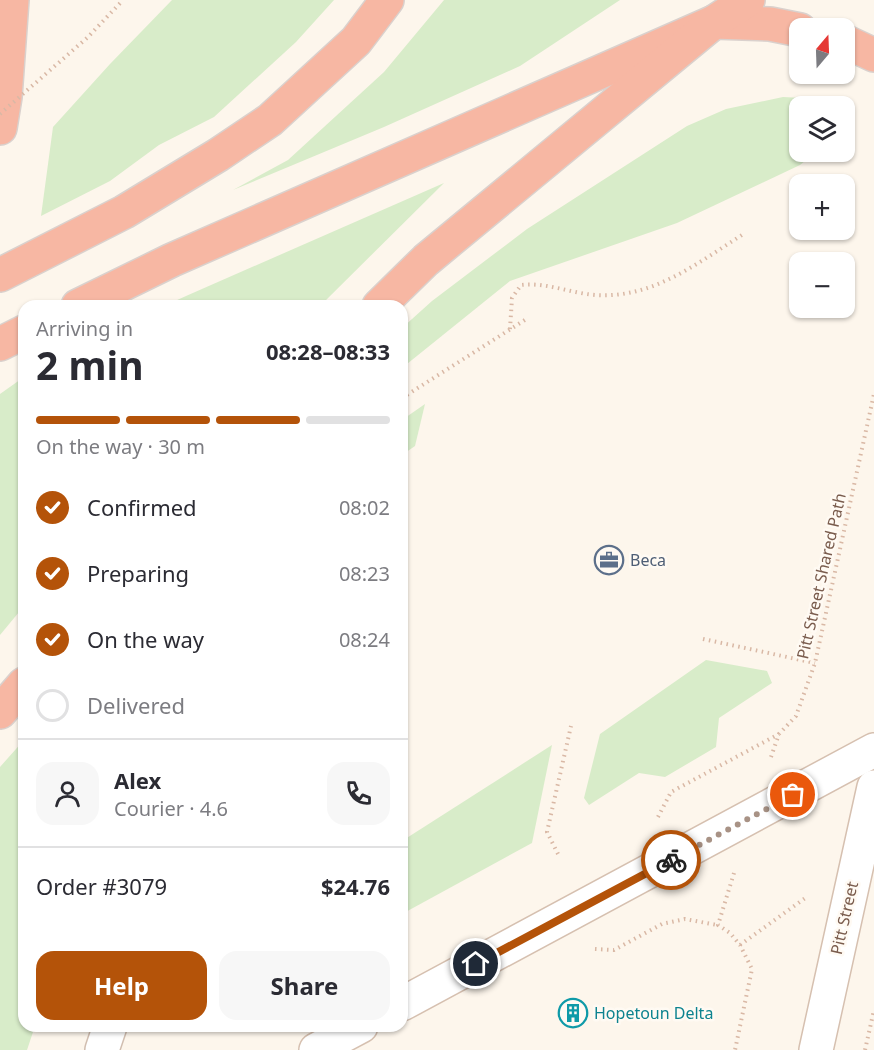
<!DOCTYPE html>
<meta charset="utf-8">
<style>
:root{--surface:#fff;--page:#f7f7f7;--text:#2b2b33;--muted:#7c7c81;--line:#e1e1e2;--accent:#b45309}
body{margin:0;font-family:"Noto Sans",sans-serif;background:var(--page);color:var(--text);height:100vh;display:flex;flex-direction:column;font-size:22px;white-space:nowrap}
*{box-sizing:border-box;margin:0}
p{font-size:20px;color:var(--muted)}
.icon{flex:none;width:33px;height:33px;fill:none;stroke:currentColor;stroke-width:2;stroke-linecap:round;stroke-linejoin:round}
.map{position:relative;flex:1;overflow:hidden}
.drawer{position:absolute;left:18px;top:300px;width:390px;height:732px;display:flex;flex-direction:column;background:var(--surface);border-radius:18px;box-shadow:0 2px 4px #0004}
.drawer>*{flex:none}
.needle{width:39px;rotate:19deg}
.tools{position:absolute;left:789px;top:18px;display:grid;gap:12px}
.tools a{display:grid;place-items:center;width:66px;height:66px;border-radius:12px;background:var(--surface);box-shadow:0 2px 4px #0004;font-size:30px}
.pin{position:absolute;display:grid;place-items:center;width:51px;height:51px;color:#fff;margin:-26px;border:3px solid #fff;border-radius:50%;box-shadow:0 2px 6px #0007}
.courier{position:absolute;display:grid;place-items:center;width:60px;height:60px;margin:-30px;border:4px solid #b45309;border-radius:50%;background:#fff;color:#222;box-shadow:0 2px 8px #0007}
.headline em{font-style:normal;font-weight:700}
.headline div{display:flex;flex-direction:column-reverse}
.headline{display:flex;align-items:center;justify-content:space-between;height:102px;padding:0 18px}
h1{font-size:39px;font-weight:700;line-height:45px}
.bar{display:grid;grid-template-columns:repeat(4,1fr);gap:9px 6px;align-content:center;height:72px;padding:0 18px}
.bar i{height:8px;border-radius:4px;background:var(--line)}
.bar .selected{background:var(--accent)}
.bar p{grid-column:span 4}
.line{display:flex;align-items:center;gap:15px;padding:0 18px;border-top:2px solid var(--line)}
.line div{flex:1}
.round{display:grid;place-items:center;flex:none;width:63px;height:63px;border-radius:18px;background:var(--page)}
ol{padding:0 18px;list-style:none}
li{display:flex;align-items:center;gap:18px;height:66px}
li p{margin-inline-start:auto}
li .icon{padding:6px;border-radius:50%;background:var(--accent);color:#fff;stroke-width:4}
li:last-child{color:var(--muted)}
li i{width:33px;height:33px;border:3px solid var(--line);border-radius:50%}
.button{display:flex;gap:12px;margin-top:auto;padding:12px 18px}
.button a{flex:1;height:69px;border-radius:18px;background:var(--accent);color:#fff;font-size:24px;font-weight:700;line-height:69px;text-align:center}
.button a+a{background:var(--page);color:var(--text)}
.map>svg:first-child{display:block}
.green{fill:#d8ecc9}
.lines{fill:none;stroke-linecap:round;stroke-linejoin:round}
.minor-casing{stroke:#d1beb0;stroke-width:36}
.secondary-casing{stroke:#d6c0b0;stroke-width:36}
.motorway-casing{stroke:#dad1cd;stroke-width:36}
.path{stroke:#d9b8a5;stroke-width:4;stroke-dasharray:1.5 4.5;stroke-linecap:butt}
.minor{stroke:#fff;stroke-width:33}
.secondary{stroke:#fff;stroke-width:33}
.motorway{stroke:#f7b7a3;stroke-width:33}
.path-bridge{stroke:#d9b8a5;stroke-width:4;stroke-dasharray:1.5 4.5;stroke-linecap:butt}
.done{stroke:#a89285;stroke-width:6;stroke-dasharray:0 10.8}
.route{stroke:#b45309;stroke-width:8}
.labels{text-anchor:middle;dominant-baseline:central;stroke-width:5;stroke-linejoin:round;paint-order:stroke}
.service-label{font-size:16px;fill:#4e5e75;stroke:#fffaf3;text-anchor:start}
.street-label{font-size:16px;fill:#7a5c4d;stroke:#fffaf3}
.culture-label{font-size:16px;fill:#0d838f;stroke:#fffaf3;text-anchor:start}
</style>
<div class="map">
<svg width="874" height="1050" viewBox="0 0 874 1050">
<rect width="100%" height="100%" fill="#fdf6ec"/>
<g class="green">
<polygon points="172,0 334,0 296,42 214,117 159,145 110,181 41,216 53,127 110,64"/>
<polygon points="444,0 620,0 520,66 384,127 233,190 288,160 384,72"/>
<polygon points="783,97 824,99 838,106 800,106 800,152 816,152 800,165 677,223 510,281 402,368 402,328 432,301 527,229 687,126 726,109"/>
<polygon points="444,183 320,306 164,306 186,296"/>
<polygon points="24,377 24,606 0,635 0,394"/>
<polygon points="425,404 415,446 402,455 402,420"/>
<polygon points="706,660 767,671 772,683 719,718 716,747 665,777 639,773 589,805 584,798 600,734"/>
<polygon points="24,740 24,1026 35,1026 27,1050 0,1050 0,767"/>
<polygon points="552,745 532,843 402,914 402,841"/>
</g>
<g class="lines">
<g class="minor-casing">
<polyline id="minor" points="102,1050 110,1026"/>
</g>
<g class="secondary-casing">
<g id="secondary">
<polyline points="402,1004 874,750"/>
<polyline points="316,1050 361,1026"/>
<polyline points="816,1050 874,787"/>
</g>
</g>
<g class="motorway-casing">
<g id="motorway">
<polyline points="844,41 874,55"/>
<polyline points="0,128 5,97 12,0"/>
<polyline points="0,275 124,212 218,155 270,120 356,41 387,0"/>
<polyline points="78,306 172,260 714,22 770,24 800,30"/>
<polyline points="379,306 426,260 714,22 748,0"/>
<polyline points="0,344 24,332"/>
<polyline points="0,712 24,684"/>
</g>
</g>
<g class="path">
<path d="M510,329L512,298L521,285C546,282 570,293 595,295C652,299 696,264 742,235"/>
<polyline points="402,398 528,318"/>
<polyline points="703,639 815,663"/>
<polyline points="771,757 779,734 796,716 815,663 874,394"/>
<polyline points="658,817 671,792 779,734"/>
<polyline points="558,854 547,832 571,726"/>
<polyline points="734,873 718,925 730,933 740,945 752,969 735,1050"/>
<polyline points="740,945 808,896"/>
<polyline points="595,949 614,950 662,924 685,919 717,925"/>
<polyline points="865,1050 874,1010"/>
</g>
<use href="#minor" class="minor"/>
<use href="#secondary" class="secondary"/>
<use href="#motorway" class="motorway"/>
<polyline class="path-bridge" points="0,114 88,37 123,0"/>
</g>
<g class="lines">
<polyline class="done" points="671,860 793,795"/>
<polyline class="route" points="476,964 671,860"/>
</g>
<defs>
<g id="office-ring" transform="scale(1.5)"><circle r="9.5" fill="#fffaf3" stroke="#5c6f8a" stroke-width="1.5"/><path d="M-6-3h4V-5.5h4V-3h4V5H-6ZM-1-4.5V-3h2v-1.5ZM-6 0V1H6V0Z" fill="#5c6f8a"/></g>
<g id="building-ring" transform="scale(1.5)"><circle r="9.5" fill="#fffaf3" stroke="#0f9aa8" stroke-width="1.5"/><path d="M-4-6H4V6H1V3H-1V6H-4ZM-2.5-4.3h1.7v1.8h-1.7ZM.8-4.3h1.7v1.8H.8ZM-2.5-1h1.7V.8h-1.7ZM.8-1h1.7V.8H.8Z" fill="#0f9aa8"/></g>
</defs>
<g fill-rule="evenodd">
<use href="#office-ring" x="609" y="560"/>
<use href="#building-ring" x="573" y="1013"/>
</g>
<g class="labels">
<g class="service-label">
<text x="630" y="560">Beca</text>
</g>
<g class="street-label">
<text transform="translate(821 576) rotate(-77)">Pitt Street Shared Path</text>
<text transform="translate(844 918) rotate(-77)">Pitt Street</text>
</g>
<g class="culture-label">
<text x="594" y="1013">Hopetoun Delta</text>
</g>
</g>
</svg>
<div class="tools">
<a><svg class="needle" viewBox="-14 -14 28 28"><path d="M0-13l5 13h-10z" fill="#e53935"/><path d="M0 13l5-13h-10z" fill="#7c7c81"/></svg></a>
<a><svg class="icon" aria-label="layers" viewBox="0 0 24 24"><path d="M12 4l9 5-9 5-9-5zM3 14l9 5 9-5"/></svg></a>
<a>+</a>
<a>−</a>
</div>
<div class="pin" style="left:793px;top:795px;background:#ea580c"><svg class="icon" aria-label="bag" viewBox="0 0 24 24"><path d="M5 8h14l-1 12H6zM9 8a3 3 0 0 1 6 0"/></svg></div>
<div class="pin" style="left:476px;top:964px;background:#1f2937"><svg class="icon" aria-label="home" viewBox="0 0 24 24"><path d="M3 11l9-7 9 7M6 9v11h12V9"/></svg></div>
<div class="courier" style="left:671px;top:860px"><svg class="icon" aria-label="bike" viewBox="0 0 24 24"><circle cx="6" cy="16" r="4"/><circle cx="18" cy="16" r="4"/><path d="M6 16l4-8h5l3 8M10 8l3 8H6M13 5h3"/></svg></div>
<section class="drawer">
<div class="headline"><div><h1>2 min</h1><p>Arriving in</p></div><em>08:28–08:33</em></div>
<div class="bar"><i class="selected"></i><i class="selected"></i><i class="selected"></i><i></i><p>On the way · 30 m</p></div>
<ol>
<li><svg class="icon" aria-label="check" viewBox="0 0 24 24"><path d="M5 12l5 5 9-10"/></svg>Confirmed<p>08:02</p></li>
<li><svg class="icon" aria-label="check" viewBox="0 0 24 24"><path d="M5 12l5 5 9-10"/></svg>Preparing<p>08:23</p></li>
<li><svg class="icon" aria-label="check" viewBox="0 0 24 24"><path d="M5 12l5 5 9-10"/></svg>On the way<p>08:24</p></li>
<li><i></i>Delivered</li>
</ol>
<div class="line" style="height:108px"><a class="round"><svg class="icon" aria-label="person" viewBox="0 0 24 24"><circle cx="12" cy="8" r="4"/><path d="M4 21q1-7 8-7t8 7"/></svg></a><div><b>Alex</b><p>Courier · 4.6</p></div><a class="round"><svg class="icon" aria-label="phone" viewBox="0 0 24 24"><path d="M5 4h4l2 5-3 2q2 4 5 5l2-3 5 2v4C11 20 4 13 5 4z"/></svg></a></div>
<div class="line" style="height:78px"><div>Order #3079</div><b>$24.76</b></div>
<div class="button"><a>Help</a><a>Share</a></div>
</section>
</div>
